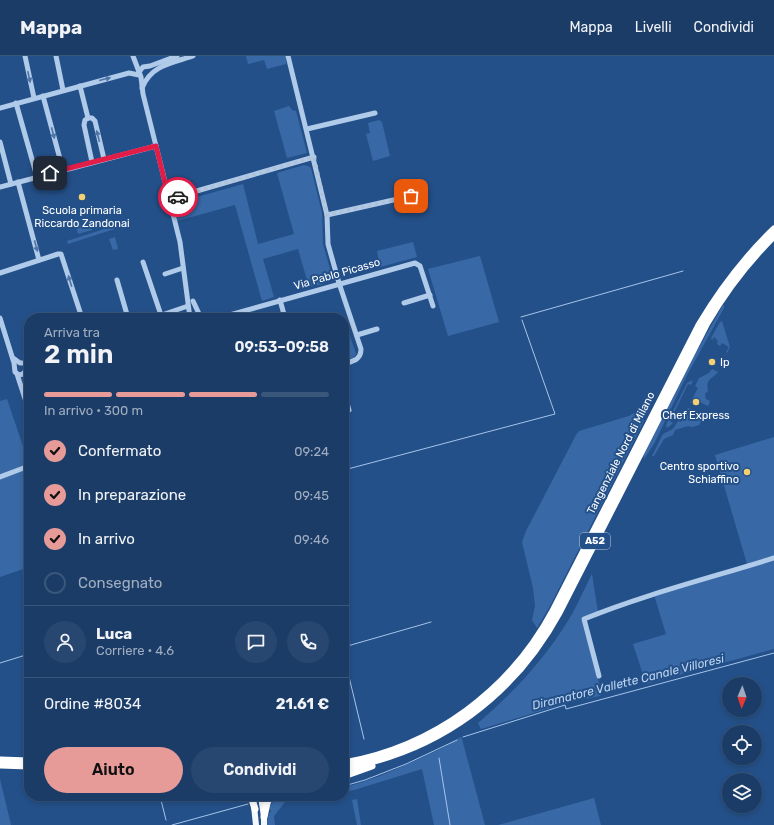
<!DOCTYPE html>
<html lang="it">
<meta charset="utf-8">
<style>
:root{--surface:#1b3c67;--page:#284770;--text:#f1f3f6;--muted:#a0adc0;--line:#39567b;--accent:#e69b98}
body{margin:0;font-family:Rubik,sans-serif;background:var(--page);color:var(--text);height:100vh;display:flex;flex-direction:column;font-size:15px;white-space:nowrap}
*{box-sizing:border-box;margin:0}
p{font-size:13px;color:var(--muted)}
.icon{flex:none;width:22px;height:22px;fill:none;stroke:currentColor;stroke-width:2;stroke-linecap:round;stroke-linejoin:round}
.map{position:relative;flex:1;overflow:hidden}
.side{position:absolute;left:24px;top:257px;width:325px;height:488px;display:flex;flex-direction:column;background:var(--surface);border-radius:16px;box-shadow:0 2px 6px #0003,0 0 0 1px var(--line)}
.side>*{flex:none}
.needle{width:26px;rotate:182deg}
.controls{position:absolute;left:722px;top:621px;display:grid;gap:8px}
.controls a{display:grid;place-items:center;width:40px;height:40px;border-radius:50%;background:var(--surface);box-shadow:0 2px 6px #0003,0 0 0 1px var(--line);font-size:20px}
.pin{position:absolute;display:grid;place-items:center;width:34px;height:34px;color:#fff;margin:-17px;border-radius:8px;box-shadow:0 2px 6px #0006}
.courier{position:absolute;display:grid;place-items:center;width:40px;height:40px;margin:-20px;border:3px solid #e11d48;border-radius:50%;background:#fff;color:#222;box-shadow:0 1px 5px #0007}
.head em{font-style:normal;font-weight:600}
.head div{display:flex;flex-direction:column-reverse}
.head{display:flex;align-items:center;justify-content:space-between;height:68px;padding:0 20px}
h1{font-size:26px;font-weight:600;line-height:30px}
.bar{display:grid;grid-template-columns:repeat(4,1fr);gap:6px 4px;align-content:center;height:48px;padding:0 20px}
.bar i{height:5px;border-radius:3px;background:var(--line)}
.bar .active{background:var(--accent)}
.bar p{grid-column:span 4}
.line{display:flex;align-items:center;gap:10px;padding:0 20px;border-top:1px solid var(--line)}
.line div{flex:1}
.round{display:grid;place-items:center;flex:none;width:42px;height:42px;border-radius:21px;background:var(--page)}
ol{padding:0 20px;list-style:none}
li{display:flex;align-items:center;gap:12px;height:44px}
li p{margin-inline-start:auto}
li .icon{padding:4px;border-radius:50%;background:var(--accent);color:#111;stroke-width:4}
li:last-child{color:var(--muted)}
li i{width:22px;height:22px;border:2px solid var(--line);border-radius:50%}
.button{display:flex;gap:8px;margin-top:auto;padding:8px 20px}
.button a{flex:1;height:46px;border-radius:24px;background:var(--accent);color:#111;font-size:16px;font-weight:600;line-height:46px;text-align:center}
.button a+a{background:var(--page);color:var(--text)}
header{display:flex;align-items:center;gap:24px;box-sizing:border-box;height:56px;padding:0 20px;background:var(--surface);border-bottom:1px solid var(--line)}
header strong{font-size:19px}
nav{display:flex;gap:22px;margin-inline-start:auto;font-size:14px}
.map>svg:first-child{display:block}
.green{fill:#3869a6}
.lines{fill:none;stroke-linecap:round;stroke-linejoin:round}
.stream{stroke:#a4c5eb;stroke-width:1}
.minor{stroke:#b0caea;stroke-width:5}
.major{stroke:#f4f8fe;stroke-width:6}
.highway{stroke:#fff;stroke-width:7}
.oneway{fill:#4e75a6}
.done{stroke:#b2c2d6;stroke-width:4;stroke-dasharray:0 7.2}
.route{stroke:#e11d48;stroke-width:5}
.poi-dot{fill:#f4d073;stroke:#245089;stroke-width:1.5}
.labels{text-anchor:middle;dominant-baseline:central;stroke-width:4;stroke-linejoin:round;paint-order:stroke}
.shield{fill:#245089;stroke:#bdcadc;stroke-width:1}
.shield-label{font-size:10px;font-weight:bold;fill:#fff}
.poi-label{font-size:11px;fill:#fff;stroke:#245089}
.street-label{font-size:11px;fill:#fff;stroke:#245089}
.water-label{font-size:12px;font-style:italic;fill:#bcd4f1;stroke:#245089}
</style>
<header>
<strong>Mappa</strong>
<nav><a>Mappa</a><a>Livelli</a><a>Condividi</a></nav>
</header>
<div class="map">
<svg width="774" height="769" viewBox="0 0 774 769">
<rect width="100%" height="100%" fill="#245089"/>
<g class="green">
<polygon points="246,0 286,0 286,8 267,13 264,4 248,8"/>
<polygon points="289,50 292,54 296,55 307,97 287,102 274,55"/>
<polygon points="379,64 382,66 390,100 373,105 366,78 370,77 368,67"/>
<path d="M304,109L308,110L311,112L322,157L323,188L332,220C329,229 317,229 309,231L298,193L263,203L274,241L262,245L235,149L177,165L175,149L179,146L243,128L258,188L294,178L277,117Z"/>
<polygon points="126,166 127,169 68,188 67,185"/>
<polygon points="90,167 92,174 78,178 76,171"/>
<polygon points="115,181 118,193 113,194 109,183"/>
<polygon points="413,186 417,201 380,211 377,195"/>
<polygon points="480,200 499,266 448,280 428,213"/>
<polygon points="723,249 724,249 724,252 686,321 654,388 644,403 644,398 693,302"/>
<polygon points="722,265 730,291 727,297 726,296 729,291 722,287 720,290 717,288 718,285 714,281 712,284 711,282 720,266"/>
<polygon points="348,274 356,298 353,302 344,304 344,275"/>
<path d="M712,313L718,316C710,325 706,322 708,336L705,337L706,343L710,345L708,350L696,344L694,348L690,347L698,332L695,330L699,322L709,317Z"/>
<polygon points="693,324 691,329 688,328 670,365 673,367 671,369 667,372 666,369 687,327"/>
<polygon points="7,343 26,399 29,398 29,511 0,521 0,345"/>
<polygon points="688,352 691,353 689,358 700,364 702,361 703,362 699,369 693,371 688,370 675,374 673,379 664,383 654,400 652,400 663,378 673,373 678,365 681,366"/>
<polygon points="641,353 644,365 551,548 537,572 532,564 535,550 533,532 522,486 526,475 576,379 579,375 629,360"/>
<polygon points="774,381 774,500 747,508 715,399"/>
<polygon points="774,504 774,593 646,628 633,588 666,578 654,539"/>
<path d="M592,518L598,556L581,562L602,637L600,640L570,646L481,673L478,667C512,638 542,606 566,568C576,553 583,535 592,518Z"/>
<path d="M460,681L462,683L485,769H434L422,713L354,734L344,736V731C372,725 399,712 425,700C436,695 450,689 460,681Z"/>
<polygon points="0,723 11,769 0,769"/>
<polygon points="283,740 318,740 285,746 274,760 275,769 267,769 268,761 271,755 269,752 271,748 277,743"/>
<polygon points="594,742 601,769 498,769"/>
<polygon points="357,743 361,769 357,769 352,744"/>
</g>
<g class="lines">
<g class="stream">
<polyline points="521,261 683,215"/>
<polyline points="344,414 555,358 522,264"/>
<polyline points="344,591 431,566"/>
<polyline points="344,600 364,683"/>
<polyline points="0,607 29,598"/>
<polyline points="463,681 565,649 566,653 774,597"/>
<polyline points="439,702 450,769"/>
<polyline points="344,730 365,724 406,708 457,684"/>
<polyline points="160,740 166,764"/>
<polyline points="172,769 248,748"/>
</g>
<g class="minor">
<polyline points="25,0 34,42"/>
<polyline points="56,0 63,34"/>
<polyline points="133,0 141,21 143,38 180,186 190,262"/>
<path d="M288,0L327,159L328,188L339,227L361,293C361,304 353,305 344,308"/>
<polyline points="139,16 143,11 150,10 177,0"/>
<polyline points="80,30 88,62"/>
<path d="M142,32C151,9 172,7 193,0"/>
<polyline points="43,40 63,114"/>
<polyline points="16,47 37,121"/>
<polyline points="0,52 129,17 139,19"/>
<polyline points="88,62 92,62 95,65 104,103"/>
<polyline points="88,62 85,64 84,69 92,106"/>
<polyline points="307,73 375,57"/>
<polyline points="0,86 11,128"/>
<polyline points="18,126 39,204"/>
<polyline points="0,131 156,90"/>
<polyline points="169,143 314,101"/>
<polyline points="327,159 411,140"/>
<polyline points="143,206 161,259"/>
<polyline points="0,217 58,198 61,198 82,262"/>
<polyline points="165,218 183,212"/>
<polyline points="117,224 128,262"/>
<polyline points="280,244 285,262"/>
<polyline points="193,245 201,262"/>
<polyline points="404,247 430,239"/>
<polyline points="0,262 14,307 15,316 19,319 23,318 29,311"/>
<polyline points="153,262 188,250"/>
<polyline points="219,262 415,207 420,210 433,250"/>
<polyline points="357,279 377,273"/>
<polyline points="13,302 20,307 29,307"/>
<polyline points="17,318 29,355"/>
<polyline points="344,338 349,354"/>
<polyline points="0,421 29,410"/>
<path d="M599,620L584,563C646,538 710,522 774,502"/>
</g>
<g class="major">
<polyline points="261,740 264,761 264,769"/>
<polyline points="254,750 256,769"/>
</g>
<g class="highway">
<polyline points="0,704 29,705"/>
<path d="M344,707C434,691 510,635 553,555L699,269C720,234 745,201 774,173"/>
<polyline points="0,709 29,710"/>
<path d="M344,712C439,695 514,640 560,555L707,267C725,236 748,206 774,180"/>
<polyline points="344,720 372,710"/>
<polyline points="251,740 255,753"/>
<polyline points="264,761 267,747 270,740"/>
</g>
</g>
<defs><path id="oneway-solid" d="M-6-.8H1V-3.2L6.5 0L1 3.2V.8H-6Z"/></defs>
<g class="oneway">
<use href="#oneway-solid" transform="translate(29 21) rotate(78)"/>
<use href="#oneway-solid" transform="translate(105 23) rotate(-14)"/>
<use href="#oneway-solid" transform="translate(53 77) rotate(75)"/>
<use href="#oneway-solid" transform="translate(98 80) rotate(-104)"/>
<use href="#oneway-solid" transform="translate(36 190) rotate(75)"/>
<use href="#oneway-solid" transform="translate(70 225) rotate(-107)"/>
</g>
<g class="lines">
<polyline class="done" points="178,141 314,101 327,159 411,140"/>
<polyline class="route" points="50,117 156,90 169,143 178,141"/>
</g>
<g class="poi-dot">
<circle cx="82" cy="141" r="4"/>
<circle cx="712" cy="306" r="4"/>
<circle cx="696" cy="346" r="4"/>
<circle cx="747" cy="416" r="4"/>
</g>
<g class="labels">
<rect class="shield" x="580" y="477" width="30" height="16" rx="3"/>
<g class="shield-label">
<text x="595" y="485">A52</text>
</g>
<g class="poi-label">
<text x="82" y="154">Scuola primaria<tspan x="82" dy="13">Riccardo Zandonai</tspan></text>
<text x="720" y="306" text-anchor="start">Ip</text>
<text x="696" y="359">Chef Express</text>
<text x="739" y="410" text-anchor="end">Centro sportivo<tspan x="739" dy="13">Schiaffino</tspan></text>
</g>
<g class="street-label">
<text transform="translate(337 218) rotate(-16)">Via Pablo Picasso</text>
<text transform="translate(621 397) rotate(-63)">Tangenziale Nord di Milano</text>
</g>
<g class="water-label">
<text transform="translate(628 626) rotate(-14)">Diramatore Vallette Canale Villoresi</text>
</g>
</g>
</svg>
<div class="controls">
<a><svg class="needle" viewBox="-14 -14 28 28"><path d="M0-13l5 13h-10z" fill="#e53935"/><path d="M0 13l5-13h-10z" fill="#a0adc0"/></svg></a>
<a><svg class="icon" aria-label="locate" viewBox="0 0 24 24"><circle cx="12" cy="12" r="6"/><path d="M12 2v4M12 18v4M2 12h4M18 12h4"/></svg></a>
<a><svg class="icon" aria-label="layers" viewBox="0 0 24 24"><path d="M12 4l9 5-9 5-9-5zM3 14l9 5 9-5"/></svg></a>
</div>
<div class="pin" style="left:411px;top:140px;background:#ea580c"><svg class="icon" aria-label="bag" viewBox="0 0 24 24"><path d="M5 8h14l-1 12H6zM9 8a3 3 0 0 1 6 0"/></svg></div>
<div class="pin" style="left:50px;top:117px;background:#1f2937"><svg class="icon" aria-label="home" viewBox="0 0 24 24"><path d="M3 11l9-7 9 7M6 9v11h12V9"/></svg></div>
<div class="courier" style="left:178px;top:141px"><svg class="icon" aria-label="car" viewBox="0 0 24 24"><path d="M5 17H2v-5l4-1 3-4h7l3 4 3 1v5h-3M9 17h6M6 11h13"/><circle cx="7" cy="17" r="2"/><circle cx="17" cy="17" r="2"/></svg></div>
<section class="side">
<div class="head"><div><h1>2 min</h1><p>Arriva tra</p></div><em>09:53–09:58</em></div>
<div class="bar"><i class="active"></i><i class="active"></i><i class="active"></i><i></i><p>In arrivo · 300 m</p></div>
<ol>
<li><svg class="icon" aria-label="check" viewBox="0 0 24 24"><path d="M5 12l5 5 9-10"/></svg>Confermato<p>09:24</p></li>
<li><svg class="icon" aria-label="check" viewBox="0 0 24 24"><path d="M5 12l5 5 9-10"/></svg>In preparazione<p>09:45</p></li>
<li><svg class="icon" aria-label="check" viewBox="0 0 24 24"><path d="M5 12l5 5 9-10"/></svg>In arrivo<p>09:46</p></li>
<li><i></i>Consegnato</li>
</ol>
<div class="line" style="height:72px"><a class="round"><svg class="icon" aria-label="person" viewBox="0 0 24 24"><circle cx="12" cy="8" r="4"/><path d="M4 21q1-7 8-7t8 7"/></svg></a><div><b>Luca</b><p>Corriere · 4.6</p></div><a class="round"><svg class="icon" aria-label="chat" viewBox="0 0 24 24"><path d="M4 5h16v11H9l-5 4z"/></svg></a><a class="round"><svg class="icon" aria-label="phone" viewBox="0 0 24 24"><path d="M5 4h4l2 5-3 2q2 4 5 5l2-3 5 2v4C11 20 4 13 5 4z"/></svg></a></div>
<div class="line" style="height:52px"><div>Ordine #8034</div><b>21.61 €</b></div>
<div class="button"><a>Aiuto</a><a>Condividi</a></div>
</section>
</div>
